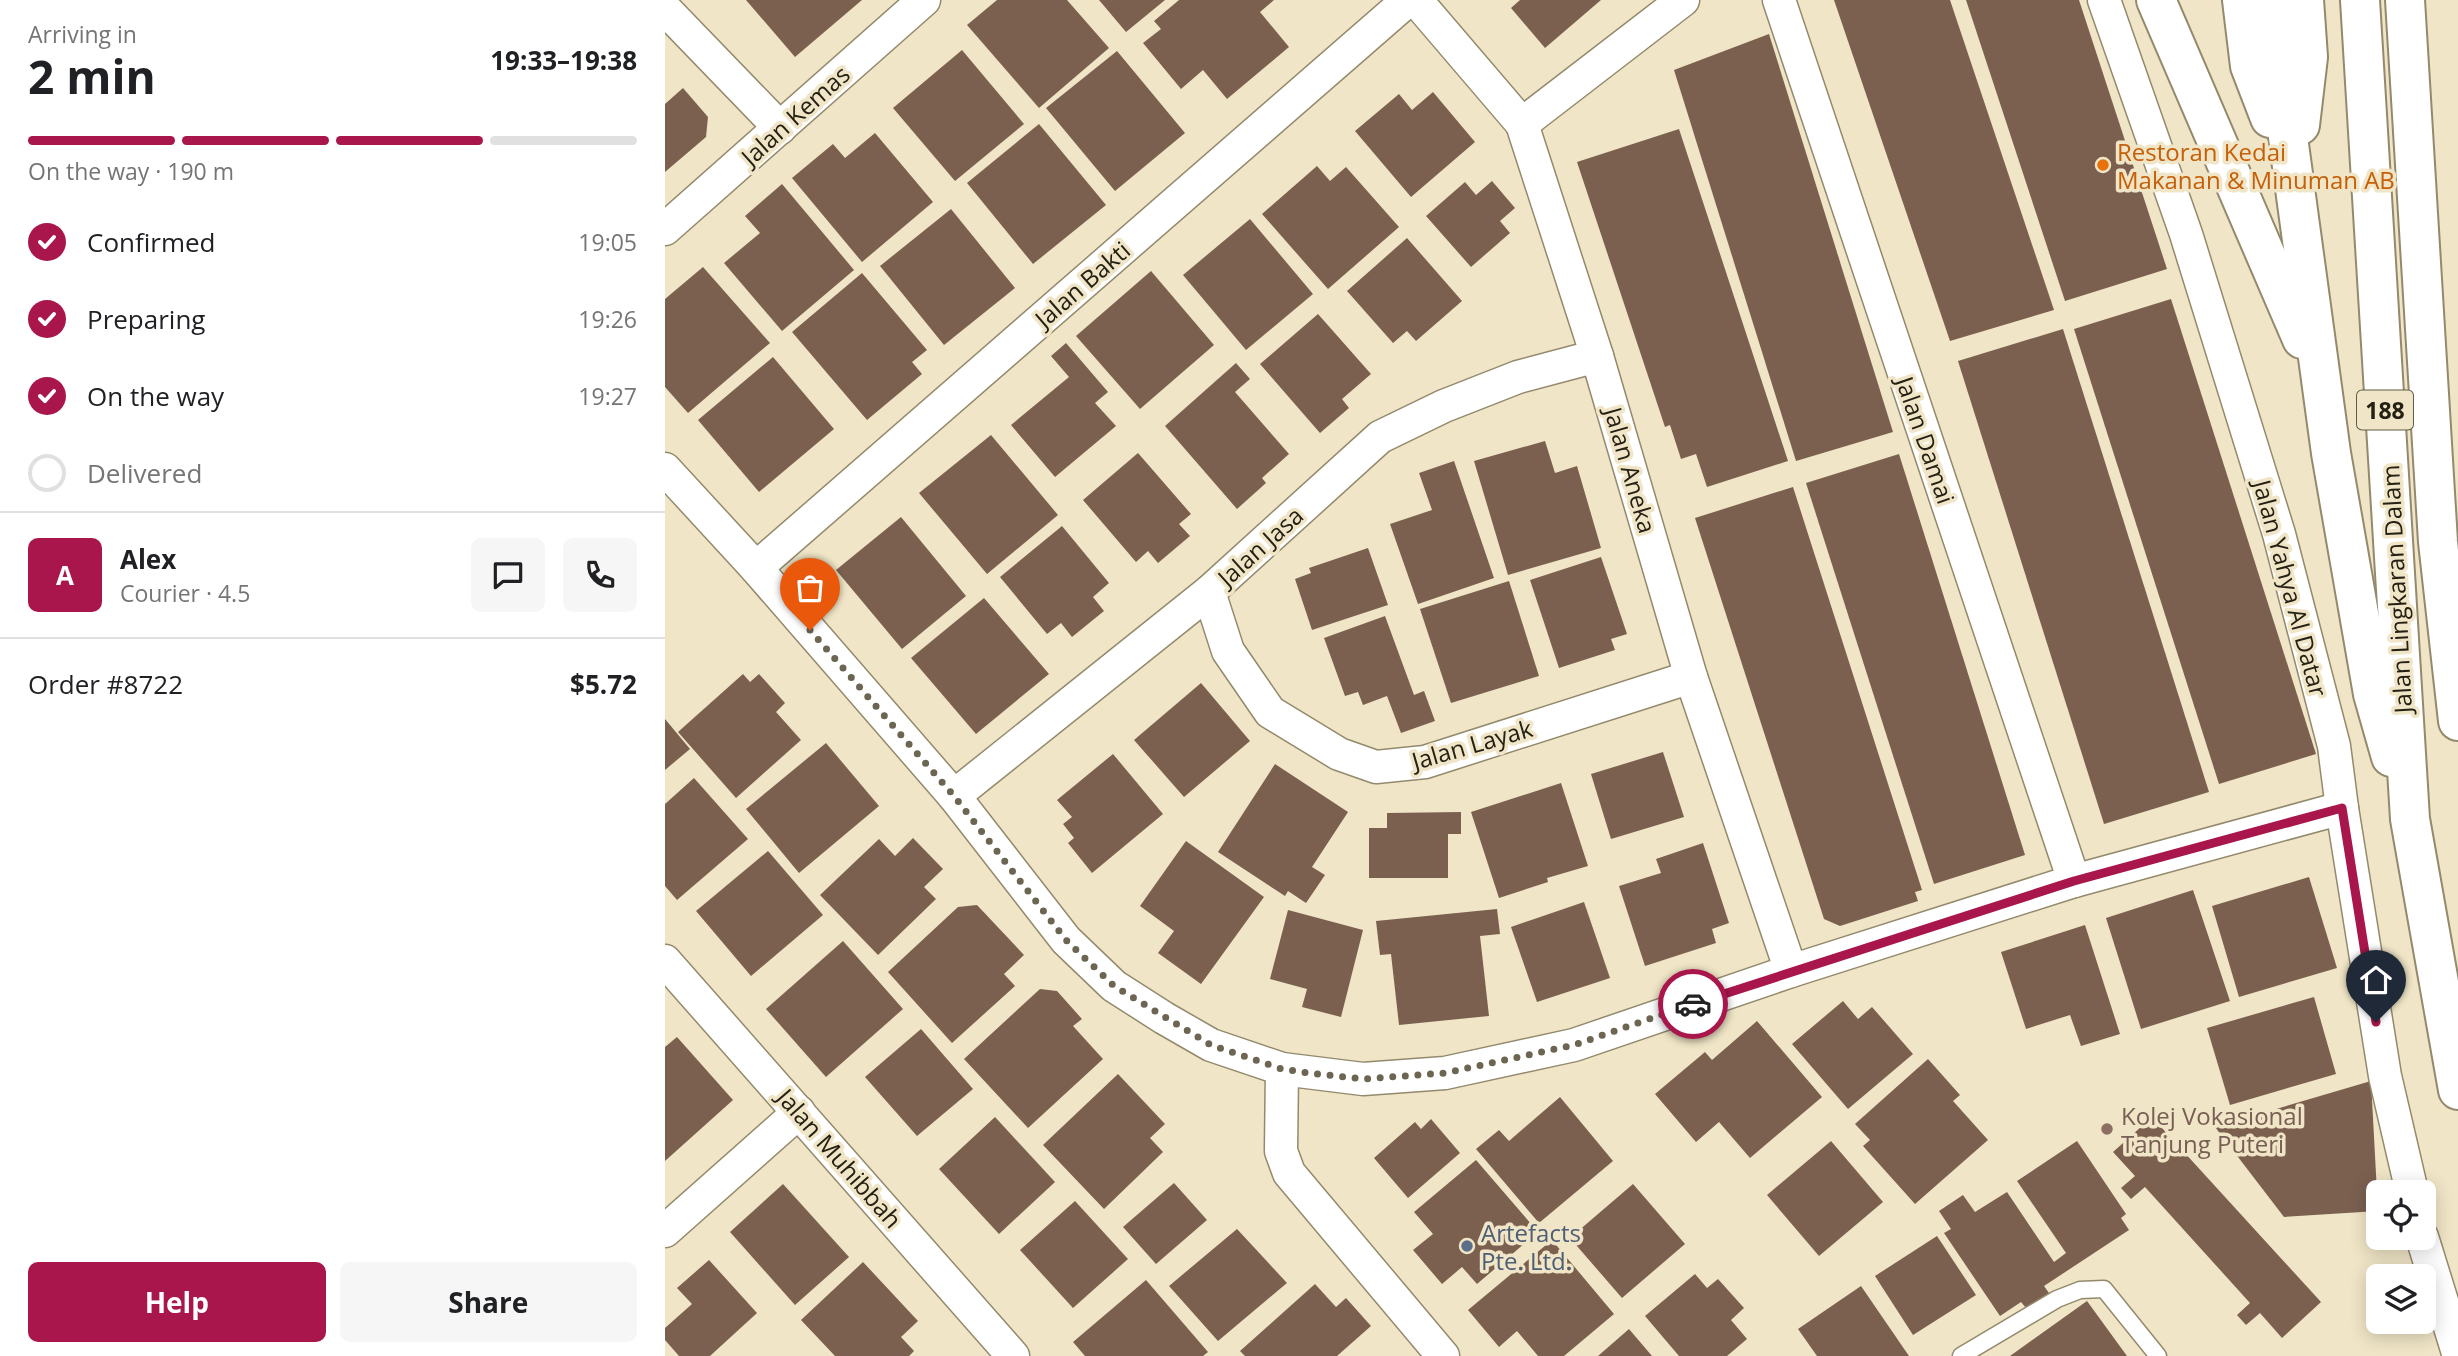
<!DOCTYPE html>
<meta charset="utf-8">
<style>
:root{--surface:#fff;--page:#f6f6f6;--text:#202124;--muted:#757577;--line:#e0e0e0;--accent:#a9164b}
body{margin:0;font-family:"Open Sans",sans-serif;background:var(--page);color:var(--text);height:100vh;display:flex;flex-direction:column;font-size:26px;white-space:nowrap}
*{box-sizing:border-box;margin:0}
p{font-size:23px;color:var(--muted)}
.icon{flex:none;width:38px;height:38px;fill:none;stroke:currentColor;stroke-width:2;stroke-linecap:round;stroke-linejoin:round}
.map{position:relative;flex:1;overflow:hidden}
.details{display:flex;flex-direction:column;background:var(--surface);width:665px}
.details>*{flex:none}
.tools{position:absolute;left:1701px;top:1180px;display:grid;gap:14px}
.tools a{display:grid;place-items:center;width:70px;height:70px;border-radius:10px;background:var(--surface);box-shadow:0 4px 18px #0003;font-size:35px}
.pin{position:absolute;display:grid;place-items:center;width:60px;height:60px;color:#fff;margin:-72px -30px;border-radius:50% 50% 50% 0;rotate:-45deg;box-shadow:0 0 7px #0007}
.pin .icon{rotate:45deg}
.courier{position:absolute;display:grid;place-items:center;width:70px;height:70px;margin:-35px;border:5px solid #a9164b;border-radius:50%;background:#fff;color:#222;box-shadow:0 2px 9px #0007}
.headline em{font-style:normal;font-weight:700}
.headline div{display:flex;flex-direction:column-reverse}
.headline{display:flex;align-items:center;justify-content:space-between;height:119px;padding:0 28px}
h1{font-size:46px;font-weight:700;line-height:52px}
.bar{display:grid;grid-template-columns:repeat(4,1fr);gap:10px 7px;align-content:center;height:84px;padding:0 28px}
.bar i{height:9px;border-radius:5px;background:var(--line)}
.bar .current{background:var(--accent)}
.bar p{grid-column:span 4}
.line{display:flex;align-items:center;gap:18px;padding:0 28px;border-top:2px solid var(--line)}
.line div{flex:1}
.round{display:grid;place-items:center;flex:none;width:74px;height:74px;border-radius:10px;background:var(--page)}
ol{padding:0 28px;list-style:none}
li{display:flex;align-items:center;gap:21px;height:77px}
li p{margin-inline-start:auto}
li .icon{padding:7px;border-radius:50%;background:var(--accent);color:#fff;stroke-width:4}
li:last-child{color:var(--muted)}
li i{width:38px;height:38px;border:4px solid var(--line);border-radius:50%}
.primary-button{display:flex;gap:14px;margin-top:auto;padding:14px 28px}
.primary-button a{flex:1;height:80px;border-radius:10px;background:var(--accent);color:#fff;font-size:28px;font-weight:700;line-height:80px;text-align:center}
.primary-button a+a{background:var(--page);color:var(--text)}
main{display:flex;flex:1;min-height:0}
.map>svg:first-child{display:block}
.building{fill:#7b6050}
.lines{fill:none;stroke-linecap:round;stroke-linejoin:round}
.lane-casing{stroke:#93896c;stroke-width:19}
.street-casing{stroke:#93896c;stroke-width:35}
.highway-casing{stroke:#93896c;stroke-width:42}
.lane{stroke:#fff;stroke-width:16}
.street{stroke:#fff;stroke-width:32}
.highway{stroke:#fff;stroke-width:38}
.done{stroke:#6b6552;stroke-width:7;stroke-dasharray:0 12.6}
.route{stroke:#a9164b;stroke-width:9}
.food-dot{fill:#e8710a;stroke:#f0e5c6;stroke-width:2.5}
.education-dot{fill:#8d6e63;stroke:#f0e5c6;stroke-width:2.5}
.service-dot{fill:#5c6f8a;stroke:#f0e5c6;stroke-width:2.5}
.labels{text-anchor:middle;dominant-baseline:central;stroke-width:7;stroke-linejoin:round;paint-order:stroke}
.shield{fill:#f0e5c6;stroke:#615b49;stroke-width:2}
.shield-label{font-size:23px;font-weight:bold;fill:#242014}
.street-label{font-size:24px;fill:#242014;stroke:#f0e5c6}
.food-label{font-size:24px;fill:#c56008;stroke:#f0e5c6;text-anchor:start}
.education-label{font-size:24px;fill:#785e54;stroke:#f0e5c6;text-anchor:start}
.service-label{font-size:24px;fill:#4e5e75;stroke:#f0e5c6;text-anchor:start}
</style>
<main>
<section class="details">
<div class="headline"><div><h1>2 min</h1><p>Arriving in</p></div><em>19:33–19:38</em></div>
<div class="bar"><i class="current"></i><i class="current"></i><i class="current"></i><i></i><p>On the way · 190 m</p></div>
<ol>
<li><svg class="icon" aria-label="check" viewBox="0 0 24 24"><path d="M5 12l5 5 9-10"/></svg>Confirmed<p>19:05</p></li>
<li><svg class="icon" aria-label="check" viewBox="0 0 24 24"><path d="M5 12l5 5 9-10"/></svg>Preparing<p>19:26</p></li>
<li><svg class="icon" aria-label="check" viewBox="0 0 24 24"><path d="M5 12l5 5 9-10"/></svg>On the way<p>19:27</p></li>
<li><i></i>Delivered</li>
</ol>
<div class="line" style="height:126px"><b class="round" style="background:var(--accent);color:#fff">A</b><div><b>Alex</b><p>Courier · 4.5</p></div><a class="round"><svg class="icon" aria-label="chat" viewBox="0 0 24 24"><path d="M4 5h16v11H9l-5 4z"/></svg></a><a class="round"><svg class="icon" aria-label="phone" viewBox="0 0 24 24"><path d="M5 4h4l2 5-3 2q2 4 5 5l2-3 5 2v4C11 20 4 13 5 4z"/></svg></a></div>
<div class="line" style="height:91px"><div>Order #8722</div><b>$5.72</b></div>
<div class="primary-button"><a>Help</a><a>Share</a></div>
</section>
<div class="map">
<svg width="1793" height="1356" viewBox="0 0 1793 1356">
<rect width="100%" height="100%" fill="#f0e5c6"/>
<g class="building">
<polygon points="81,0 197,0 130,57"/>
<polygon points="332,0 402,0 444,48 374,108 302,25"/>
<polygon points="434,0 500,0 461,32"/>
<polygon points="514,0 609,0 595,12 624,47 562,99 538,70 516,89 478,43 496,29 489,21"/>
<polygon points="855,0 936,0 880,48 846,8"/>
<polygon points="1169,0 1285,0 1389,310 1285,341"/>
<polygon points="1301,0 1414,0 1502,269 1400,301"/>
<polygon points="1104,34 1228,432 1131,461 1009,70"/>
<polygon points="297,50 359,124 290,181 228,108"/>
<polygon points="452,51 520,133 450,191 381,108"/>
<polygon points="18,88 43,117 41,137 0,172 0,104"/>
<polygon points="768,92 810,142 746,197 690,131 734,94 747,110"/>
<polygon points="374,124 441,205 368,264 302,183"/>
<polygon points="1014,129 1123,461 1042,487 1031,454 1016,459 1005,425 1000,427 912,162"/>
<polygon points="210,133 268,202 197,262 127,178 168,144 180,158"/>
<polygon points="652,166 665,181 681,167 734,227 663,289 597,214"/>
<polygon points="827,181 850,208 835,221 845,233 806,267 761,216 800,182 811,195"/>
<polygon points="117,184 189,270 117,331 59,263 95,233 80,216"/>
<polygon points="286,209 350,288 279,345 215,266"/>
<polygon points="585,219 648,294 581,350 518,275"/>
<polygon points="742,238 797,301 751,341 742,331 728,343 682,291"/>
<polygon points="38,267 105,343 23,413 0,387 0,299"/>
<polygon points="486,271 549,345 475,409 411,336"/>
<polygon points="197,273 262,350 247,362 257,374 202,420 127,332"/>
<polygon points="1506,299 1651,754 1554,784 1409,329"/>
<polygon points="653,314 706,374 677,399 684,408 655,433 595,364"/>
<polygon points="1398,329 1544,792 1439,824 1293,361"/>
<polygon points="401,343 443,392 430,403 451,426 390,477 346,425 404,377 386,356"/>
<polygon points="108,357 169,429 94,492 33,420"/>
<polygon points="571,363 585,379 570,392 624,454 597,478 601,483 572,509 500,426"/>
<polygon points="326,435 393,515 322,574 254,493"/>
<polygon points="880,441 890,473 912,466 936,548 843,575 809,461"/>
<polygon points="473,453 526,514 514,524 525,536 493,563 483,551 471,562 418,500"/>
<polygon points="1234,454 1360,855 1269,884 1141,483"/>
<polygon points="789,461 829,578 753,604 725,524 767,510 754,473"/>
<polygon points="1128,487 1257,890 1250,892 1253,901 1175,926 1159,919 1030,518"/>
<polygon points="236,517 301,596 237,649 171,570"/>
<polygon points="397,526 444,583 428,597 439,611 407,637 396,623 382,634 335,577"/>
<polygon points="703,548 723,605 647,630 630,579 646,573 644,568"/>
<polygon points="936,557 962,634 946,639 950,650 894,668 865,580"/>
<polygon points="844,581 874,676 786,703 755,609"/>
<polygon points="319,598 384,674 311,734 246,658"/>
<polygon points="720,616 749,695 759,691 770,721 736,733 722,696 698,705 693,692 680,696 659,638"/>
<polygon points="78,674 85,682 94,674 120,703 111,712 136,740 71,798 13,732"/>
<polygon points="536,683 585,741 519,797 469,740"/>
<polygon points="0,719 25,749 0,770"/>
<polygon points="161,743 214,806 134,873 81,809"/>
<polygon points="998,752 1019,817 946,839 926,774"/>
<polygon points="448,754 498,814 427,873 403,843 409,838 398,824 407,817 392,800"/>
<polygon points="610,764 683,812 647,867 660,875 641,903 623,891 620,896 553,852"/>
<polygon points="29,778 83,839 12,900 0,886 0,804"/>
<polygon points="896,783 923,866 882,878 883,882 834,898 806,812"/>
<polygon points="796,812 796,834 783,834 783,878 704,878 704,828 722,828 722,813"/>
<polygon points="248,838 278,869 259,887 271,899 213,955 155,895 214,839 230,856"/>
<polygon points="521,841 599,897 536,984 493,953 509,931 475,906"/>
<polygon points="1038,843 1064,923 1047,929 1051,943 980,966 954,886 996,873 991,859"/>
<polygon points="103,851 158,915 86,976 31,911"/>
<polygon points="1644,877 1672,968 1574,997 1547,906"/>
<polygon points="1528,890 1565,1001 1476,1029 1441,918"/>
<polygon points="919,902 945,978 872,1002 846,927"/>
<polygon points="312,905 359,955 339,974 350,986 287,1043 223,972 293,907"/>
<polygon points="832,909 835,934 815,936 824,1016 734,1025 726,954 715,955 711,921"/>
<polygon points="623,910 698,930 676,1017 637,1007 642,989 605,979"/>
<polygon points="1420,925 1455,1034 1416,1046 1405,1015 1361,1029 1336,952"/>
<polygon points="178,941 238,1009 161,1077 101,1009"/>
<polygon points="375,989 392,991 417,1019 408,1026 438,1059 363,1128 299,1059"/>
<polygon points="1649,997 1671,1074 1565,1105 1542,1028"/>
<polygon points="1178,1001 1193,1019 1207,1007 1248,1054 1183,1109 1127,1044"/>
<polygon points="1092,1021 1157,1097 1085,1158 1054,1122 1031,1142 990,1094 1040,1052 1047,1060"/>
<polygon points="256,1029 308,1089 252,1136 200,1077"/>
<polygon points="12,1037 68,1100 0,1161 0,1047"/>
<polygon points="1263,1059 1295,1095 1288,1101 1323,1140 1250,1204 1198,1146 1205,1140 1190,1124"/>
<polygon points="453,1074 500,1124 485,1138 498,1152 439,1209 378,1145"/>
<polygon points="1706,1081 1713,1211 1619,1217 1550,1127"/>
<polygon points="895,1097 948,1161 874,1223 811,1149 834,1130 844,1141"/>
<polygon points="330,1117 390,1182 334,1234 274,1169"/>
<polygon points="1487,1117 1656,1302 1617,1338 1595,1313 1581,1325 1572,1315 1585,1303 1480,1187 1466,1199 1456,1188 1470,1176 1448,1152"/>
<polygon points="766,1119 795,1153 743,1198 709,1158 750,1122 756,1129"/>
<polygon points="1166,1141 1218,1202 1154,1256 1102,1195"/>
<polygon points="1412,1141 1461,1214 1456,1218 1464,1230 1379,1286 1384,1293 1361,1308 1356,1302 1335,1316 1279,1233 1286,1229 1274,1211 1298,1195 1310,1212 1342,1192 1389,1262 1401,1253 1352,1181"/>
<polygon points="811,1160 873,1232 812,1284 797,1267 777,1284 748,1250 768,1234 749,1212"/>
<polygon points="509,1183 542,1220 491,1264 458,1227"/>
<polygon points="118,1184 184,1257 130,1305 65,1232"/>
<polygon points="968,1184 1020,1244 957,1298 905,1238"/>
<polygon points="410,1201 463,1259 408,1308 355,1250"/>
<polygon points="572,1229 622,1283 553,1341 504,1286"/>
<polygon points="1272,1236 1311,1295 1248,1335 1210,1276"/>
<polygon points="887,1240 949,1314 899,1356 873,1356 852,1331 834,1347 803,1310"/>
<polygon points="44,1260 92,1313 45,1356 14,1356 0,1340 0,1328 27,1304 12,1288"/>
<polygon points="198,1262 253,1321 236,1337 249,1351 244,1356 170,1356 136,1320"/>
<polygon points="1030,1274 1042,1288 1053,1279 1079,1308 1066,1320 1082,1339 1062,1356 1014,1356 980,1316"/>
<polygon points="481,1280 543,1352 538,1356 420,1356 408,1342"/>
<polygon points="650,1284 671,1307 681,1298 706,1326 672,1356 580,1356 575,1351"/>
<polygon points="1196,1286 1244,1356 1152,1356 1133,1329"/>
<polygon points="1422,1301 1462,1356 1345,1356"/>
<polygon points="964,1329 987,1356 933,1356"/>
</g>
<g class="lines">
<g class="lane-casing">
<polyline id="lane" points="1296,1356 1392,1299 1415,1290 1439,1289 1493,1356"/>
</g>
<g class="street-casing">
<g id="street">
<polyline points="751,0 857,124 932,356 1026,677 1126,971"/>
<polyline points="1114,0 1409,881"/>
<polyline points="1439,0 1521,234 1614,534 1669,746 1677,808 1720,1076 1747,1192"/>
<polyline points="0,9 115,128"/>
<polyline points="857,124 1018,0"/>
<polyline points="0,229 259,0"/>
<polyline points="0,469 91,568 289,796 401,940 449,986 499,1018 546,1045 617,1069 698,1079 780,1073 909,1045 1126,971 1409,881 1677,808"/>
<polyline points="91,568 743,0"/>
<polyline points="544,592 563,651 605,712 674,754 711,767 760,762 1026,677"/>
<polyline points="289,796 544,592 715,437 779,406 853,377 932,356"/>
<polyline points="0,961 348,1356"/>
<polyline points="617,1069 616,1151 624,1173 778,1356"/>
<polyline points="0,1231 134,1112"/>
<polyline points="1757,1237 1793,1353"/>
</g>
</g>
<g class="highway-casing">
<g id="highway">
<polyline points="1491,0 1637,339"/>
<polyline points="1577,0 1585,66 1605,118"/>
<polyline points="1608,0 1611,49 1666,453 1708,694 1726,757"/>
<polyline points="1695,0 1745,819 1793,1090"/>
<polyline points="1740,0 1773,542 1793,721"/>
<polyline points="1635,125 1643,57 1639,0"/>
</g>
</g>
<use href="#lane" class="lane"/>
<use href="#street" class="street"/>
<use href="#highway" class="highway"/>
</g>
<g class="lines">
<polyline class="done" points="145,630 289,796 401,940 449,986 546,1045 617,1069 644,1073 698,1079 780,1073 909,1045 1028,1004"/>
<polyline class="route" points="1028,1004 1409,881 1677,808 1711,1022"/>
</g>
<circle class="food-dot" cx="1438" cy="165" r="7"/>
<circle class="education-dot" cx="1442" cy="1129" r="7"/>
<circle class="service-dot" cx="802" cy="1246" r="7"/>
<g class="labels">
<rect class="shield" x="1692" y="390.5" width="56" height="39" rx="5"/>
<g class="shield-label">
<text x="1720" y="410">188</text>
</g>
<g class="street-label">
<text transform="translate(130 115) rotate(-42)">Jalan Kemas</text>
<text transform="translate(417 284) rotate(-41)">Jalan Bakti</text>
<text transform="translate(1261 440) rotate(71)">Jalan Damai</text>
<text transform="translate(966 470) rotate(74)">Jalan Aneka</text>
<text transform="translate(595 546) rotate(-42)">Jalan Jasa</text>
<text transform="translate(1626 588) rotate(75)">Jalan Yahya Al Datar</text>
<text transform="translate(1731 589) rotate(-93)">Jalan Lingkaran Dalam</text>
<text transform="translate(807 744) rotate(-16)">Jalan Layak</text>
<text transform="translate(175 1158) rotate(49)">Jalan Muhibbah</text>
</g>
<g class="food-label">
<text x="1452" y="151">Restoran Kedai<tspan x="1452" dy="28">Makanan &amp; Minuman AB</tspan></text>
</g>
<g class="education-label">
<text x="1456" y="1115">Kolej Vokasional<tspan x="1456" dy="28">Tanjung Puteri</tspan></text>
</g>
<g class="service-label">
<text x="816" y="1232">Artefacts<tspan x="816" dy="28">Pte. Ltd.</tspan></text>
</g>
</g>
</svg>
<div class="tools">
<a><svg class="icon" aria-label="locate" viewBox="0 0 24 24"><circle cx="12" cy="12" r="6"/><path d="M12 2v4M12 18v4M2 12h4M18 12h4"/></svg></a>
<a><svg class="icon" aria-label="layers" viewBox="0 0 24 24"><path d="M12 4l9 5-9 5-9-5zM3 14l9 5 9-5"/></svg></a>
</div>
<div class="pin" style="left:145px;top:630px;background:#ea580c"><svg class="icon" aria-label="bag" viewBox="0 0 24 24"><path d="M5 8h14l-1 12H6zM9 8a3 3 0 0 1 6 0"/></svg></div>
<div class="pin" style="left:1711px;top:1022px;background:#1f2937"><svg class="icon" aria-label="home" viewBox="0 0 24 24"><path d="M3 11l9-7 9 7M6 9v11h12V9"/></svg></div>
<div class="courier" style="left:1028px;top:1004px"><svg class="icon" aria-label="car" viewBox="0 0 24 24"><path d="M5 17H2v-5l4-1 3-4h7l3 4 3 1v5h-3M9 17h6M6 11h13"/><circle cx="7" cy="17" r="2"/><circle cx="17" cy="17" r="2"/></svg></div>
</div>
</main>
